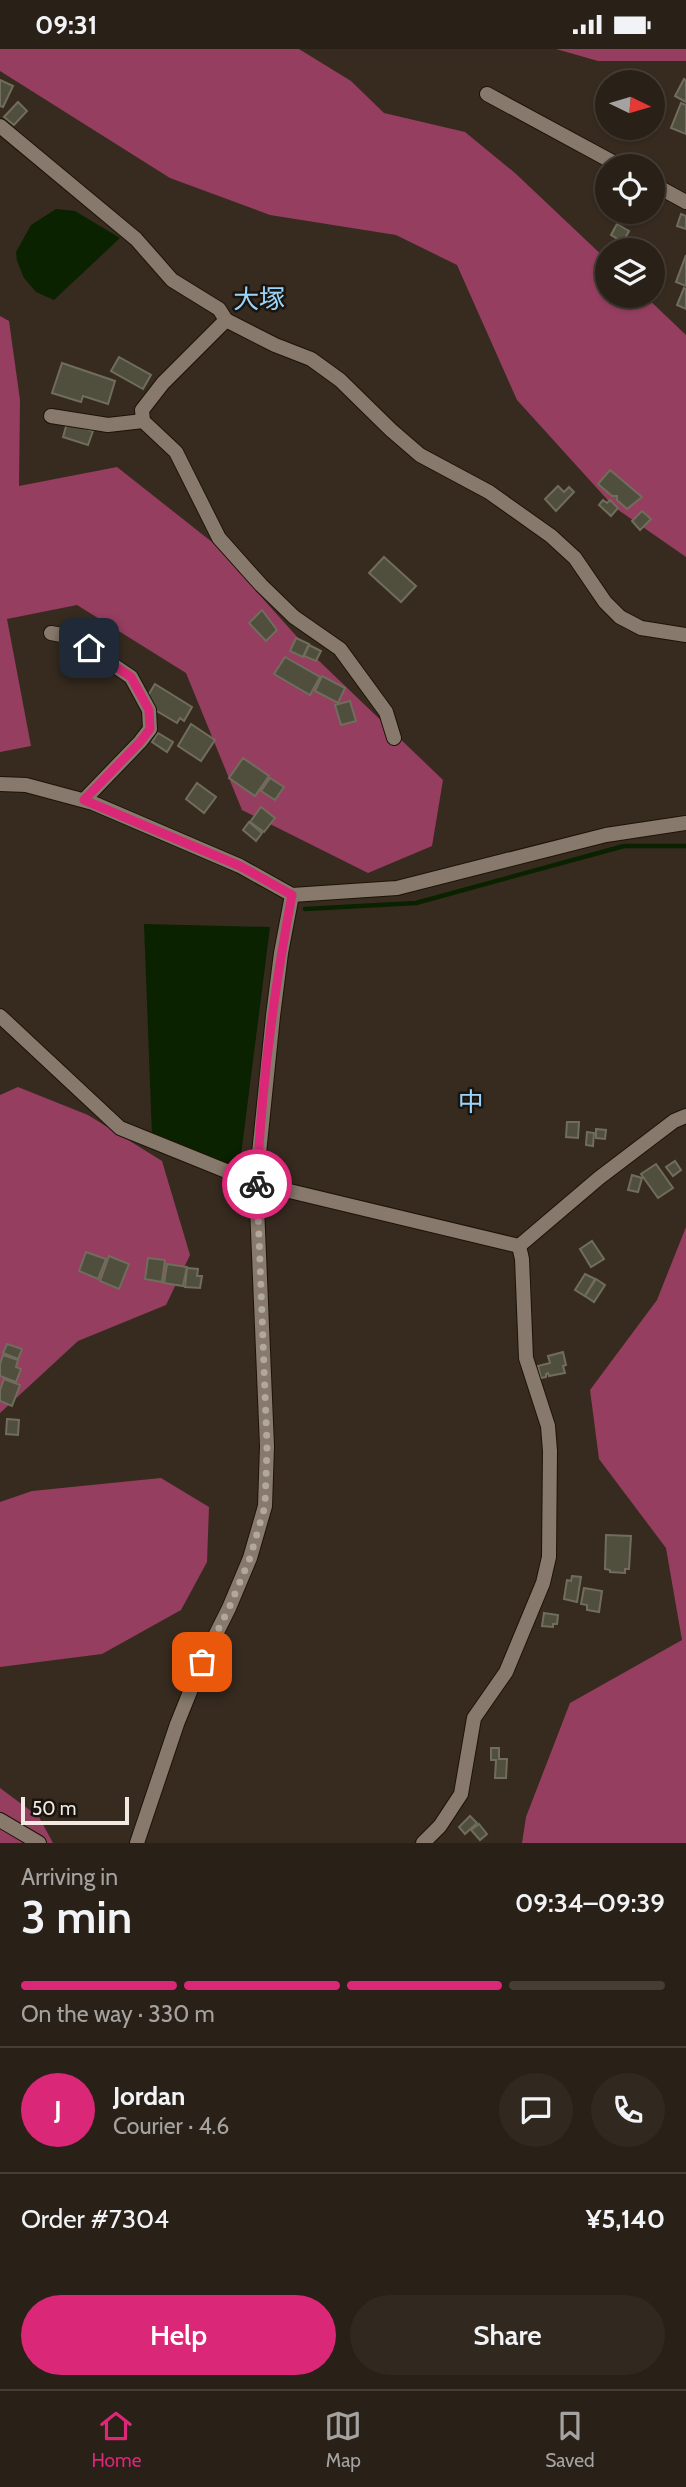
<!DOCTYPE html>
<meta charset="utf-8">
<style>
:root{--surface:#292017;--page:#312820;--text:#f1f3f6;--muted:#a5a3a1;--line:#453e36;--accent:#db2777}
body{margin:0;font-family:Cabin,"Noto Sans JP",sans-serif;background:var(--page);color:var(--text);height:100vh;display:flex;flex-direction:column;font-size:26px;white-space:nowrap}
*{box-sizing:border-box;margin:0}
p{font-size:23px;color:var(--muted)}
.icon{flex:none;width:38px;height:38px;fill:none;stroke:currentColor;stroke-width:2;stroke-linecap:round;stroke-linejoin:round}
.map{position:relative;height:1794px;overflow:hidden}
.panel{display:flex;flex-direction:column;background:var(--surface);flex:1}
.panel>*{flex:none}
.needle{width:46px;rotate:95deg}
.controls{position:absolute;left:595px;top:21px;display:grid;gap:14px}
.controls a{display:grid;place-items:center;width:70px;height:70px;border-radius:50%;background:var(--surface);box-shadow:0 2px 5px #0004,0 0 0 2px var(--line);font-size:35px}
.scale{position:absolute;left:21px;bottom:18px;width:108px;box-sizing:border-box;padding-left:7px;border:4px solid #f1eae2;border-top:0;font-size:19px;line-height:24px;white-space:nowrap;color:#f1eae2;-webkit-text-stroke:5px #1a140f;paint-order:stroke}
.pin{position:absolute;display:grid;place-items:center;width:60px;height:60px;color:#fff;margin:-30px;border-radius:14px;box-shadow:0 4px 10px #0006}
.courier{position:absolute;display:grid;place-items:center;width:70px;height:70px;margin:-35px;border:5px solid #db2777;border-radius:50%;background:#fff;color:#222;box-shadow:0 2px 9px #0007}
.head em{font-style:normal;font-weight:600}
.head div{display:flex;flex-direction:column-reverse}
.head{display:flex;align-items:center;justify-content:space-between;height:119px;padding:0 21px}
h1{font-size:46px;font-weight:600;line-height:52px}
.bar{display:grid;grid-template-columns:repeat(4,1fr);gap:10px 7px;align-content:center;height:84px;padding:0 21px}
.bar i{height:9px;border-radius:5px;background:var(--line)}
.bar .selected{background:var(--accent)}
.bar p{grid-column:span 4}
.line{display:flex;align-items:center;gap:18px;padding:0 21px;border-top:2px solid var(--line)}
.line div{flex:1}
.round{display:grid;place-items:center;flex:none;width:74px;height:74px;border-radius:37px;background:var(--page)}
.action{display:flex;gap:14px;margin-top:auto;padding:14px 21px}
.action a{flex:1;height:80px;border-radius:42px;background:var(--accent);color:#fff;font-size:28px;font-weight:600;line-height:80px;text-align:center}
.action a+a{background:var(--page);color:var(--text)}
.status{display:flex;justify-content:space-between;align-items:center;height:49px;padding:0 35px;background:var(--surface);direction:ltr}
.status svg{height:19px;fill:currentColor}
.tab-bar{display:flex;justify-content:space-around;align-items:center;height:98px;border-top:2px solid var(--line);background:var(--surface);font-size:19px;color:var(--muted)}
.tab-bar a{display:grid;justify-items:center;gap:4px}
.tab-bar .selected{color:var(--accent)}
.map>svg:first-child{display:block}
.forest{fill:#953e60}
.water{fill:#0a2200}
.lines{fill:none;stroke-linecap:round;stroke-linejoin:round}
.stream{stroke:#0a2200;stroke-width:4.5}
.building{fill:#504e3d;stroke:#706d5c;stroke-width:2}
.minor-casing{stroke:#1e1308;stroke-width:16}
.minor{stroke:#87796b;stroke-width:14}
.done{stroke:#b0a79e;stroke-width:7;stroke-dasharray:0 12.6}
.route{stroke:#db2777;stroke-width:9}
.labels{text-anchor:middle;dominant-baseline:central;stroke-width:5;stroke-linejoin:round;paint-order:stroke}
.neighbourhood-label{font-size:26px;fill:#9ad4fa;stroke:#1a140f}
</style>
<div class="status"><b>09:31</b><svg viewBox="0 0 49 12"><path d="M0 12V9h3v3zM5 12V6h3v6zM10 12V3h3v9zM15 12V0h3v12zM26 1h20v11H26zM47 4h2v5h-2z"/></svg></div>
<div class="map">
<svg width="686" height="1794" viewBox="0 0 686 1794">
<rect width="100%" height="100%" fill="#372b1f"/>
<g class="forest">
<polygon points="0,0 299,0 351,32 384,64 465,83 515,124 607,211 607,247 645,247 686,286 686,508 614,458 517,351 457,216 396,186 270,166 170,129 0,22"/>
<polygon points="556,0 686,0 686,12 598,12"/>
<polygon points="0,267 9,272 20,351 19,437 117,418 212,493 316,609 443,731 432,797 368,824 242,761 186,624 77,556 7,570 31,697 0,703"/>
<polygon points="18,1038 88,1066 162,1112 190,1206 166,1256 78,1292 0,1364 0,1046"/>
<polygon points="686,1178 686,1794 522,1794 526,1768 570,1654 682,1591 666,1499 599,1410 590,1341 657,1251"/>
<polygon points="161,1429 209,1458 207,1513 181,1561 102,1605 0,1618 0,1453 32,1442"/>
<polygon points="0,1739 39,1768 53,1794 0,1794"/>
</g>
<g class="water">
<polygon points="56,160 75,162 120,189 54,251 36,243 24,229 17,212 16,203 31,176"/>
<polygon points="144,875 270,878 239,1122 152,1087"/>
</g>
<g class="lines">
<polyline class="stream" points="305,860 416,854 624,797 686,797"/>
</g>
<g class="building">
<polygon points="684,30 686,32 686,53 675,47"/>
<polygon points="0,31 13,37 3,58 0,57"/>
<polygon points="18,53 27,62 14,76 4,68"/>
<polygon points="681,54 686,56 686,85 671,79"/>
<polygon points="618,163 630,164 623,175 614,170"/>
<polygon points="681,165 686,167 686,180 677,177"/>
<polygon points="617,175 629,182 623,193 611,186"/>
<polygon points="686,206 686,237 676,233"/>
<polygon points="684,239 686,240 686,260 677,256"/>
<polygon points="119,308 151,326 143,340 111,322"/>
<polygon points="62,314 115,332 108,355 83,347 81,353 52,344"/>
<polygon points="67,374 93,382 88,396 63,388"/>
<polygon points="610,421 642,448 627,460 617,451 617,447 612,447 598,435"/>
<polygon points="558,437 564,443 569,438 574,443 556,462 545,450"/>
<polygon points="603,451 607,454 610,451 618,459 611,467 599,456"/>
<polygon points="642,462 651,470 640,481 632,472"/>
<polygon points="384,508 416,537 401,553 369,524"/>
<polygon points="262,561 277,581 266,592 249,574"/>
<polygon points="296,589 309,595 303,608 290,602"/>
<polygon points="309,596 321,602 316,612 304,607"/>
<polygon points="285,608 320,628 310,646 274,625"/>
<polygon points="322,627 345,639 338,654 315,642"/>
<polygon points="155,635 192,658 184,672 180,669 177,674 150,658 153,654 146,650"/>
<polygon points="350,652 356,672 341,676 335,656"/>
<polygon points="191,675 215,691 201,712 178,697"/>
<polygon points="158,684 173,693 167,703 152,693"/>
<polygon points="243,709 269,727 255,747 229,729"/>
<polygon points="270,729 284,738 275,751 261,742"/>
<polygon points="197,734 216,748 204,764 186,750"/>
<polygon points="261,758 275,769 264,783 250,773"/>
<polygon points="249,773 262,784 256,792 243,781"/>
<polygon points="567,1073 579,1073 578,1089 566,1088"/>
<polygon points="596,1080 606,1081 605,1090 596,1089"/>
<polygon points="587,1083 594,1084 593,1097 586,1096"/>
<polygon points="675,1112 681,1121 673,1127 666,1118"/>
<polygon points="656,1115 673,1139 658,1149 641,1125"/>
<polygon points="632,1126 642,1129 638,1143 628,1141"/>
<polygon points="592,1192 604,1210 591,1218 580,1200"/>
<polygon points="86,1203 106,1210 98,1230 79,1222"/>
<polygon points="109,1207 129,1215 119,1240 100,1232"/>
<polygon points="148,1209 165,1211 162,1233 145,1230"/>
<polygon points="167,1215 187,1218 183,1237 164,1234"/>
<polygon points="187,1219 198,1220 197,1227 202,1227 200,1239 185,1238"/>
<polygon points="585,1225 595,1230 585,1247 575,1241"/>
<polygon points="596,1230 605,1236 594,1253 585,1247"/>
<polygon points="7,1295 22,1300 18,1310 3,1304"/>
<polygon points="563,1303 566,1316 563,1317 565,1324 549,1327 548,1324 546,1325 546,1328 541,1329 538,1317 550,1314 548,1307"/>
<polygon points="3,1306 18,1311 16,1318 21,1320 16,1333 0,1327 0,1315"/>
<polygon points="4,1330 20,1336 12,1357 0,1352 0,1341"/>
<polygon points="7,1370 19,1371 18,1386 6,1385"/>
<polygon points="606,1486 631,1487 629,1520 625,1520 625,1524 610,1523 610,1521 605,1520"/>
<polygon points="572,1527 581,1528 577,1553 564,1550 567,1531 571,1532"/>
<polygon points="584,1539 602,1542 599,1563 587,1561 587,1556 581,1555"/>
<polygon points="544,1564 558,1566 557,1575 553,1575 553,1578 542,1577"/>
<polygon points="491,1699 499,1699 499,1710 507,1710 506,1729 495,1729 496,1711 491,1711"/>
<polygon points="470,1767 477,1774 465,1785 459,1778"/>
<polygon points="479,1775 487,1785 480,1791 471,1781"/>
</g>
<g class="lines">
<g class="minor-casing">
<g id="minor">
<polyline points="487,45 620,117"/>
<polyline points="0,77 136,190 172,231 219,260 226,271 275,296 311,310 340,331 391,381 420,406 489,443 551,487 575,509 605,553 620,568 641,579 686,586"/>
<polyline points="653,135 686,153"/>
<polyline points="226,271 163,334 142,361 143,372 176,403 219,489 261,536 294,568 340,600 386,663 394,689"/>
<polyline points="51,367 108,376 143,372"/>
<polyline points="51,584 72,588 131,628 149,661 150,680 140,693 84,751"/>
<polyline points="0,735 26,736 93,754 240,817 292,846 397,839 606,786 686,774"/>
<polyline points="0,967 120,1079 256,1134 519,1197"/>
<polyline points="519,1197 599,1129 674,1072 686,1067"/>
<polyline points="0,1771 39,1794"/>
<polyline points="137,1794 177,1675 202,1613 229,1559 250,1509 265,1457 267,1397 256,1134 273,967 281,904 292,846"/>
<polyline points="423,1794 440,1777 461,1745 474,1669 506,1623 543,1534 549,1508 550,1402 548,1377 526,1309 522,1210 519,1197"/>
</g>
</g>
<use href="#minor" class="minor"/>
</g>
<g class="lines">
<polyline class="done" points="202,1613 229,1559 250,1509 265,1457 267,1397 257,1135"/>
<path class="route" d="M89,599L131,628L149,661L150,680L140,693L84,751L240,817L292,846C274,941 261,1039 257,1135"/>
</g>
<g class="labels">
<g class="neighbourhood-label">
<text x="259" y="250">大塚</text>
<text x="471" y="1053">中</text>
</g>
</g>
</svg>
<div class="controls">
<a><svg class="needle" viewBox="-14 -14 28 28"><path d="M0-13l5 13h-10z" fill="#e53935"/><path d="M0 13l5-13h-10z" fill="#a5a3a1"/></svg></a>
<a><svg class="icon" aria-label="locate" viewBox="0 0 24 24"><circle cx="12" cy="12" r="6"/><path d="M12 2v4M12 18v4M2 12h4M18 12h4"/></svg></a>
<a><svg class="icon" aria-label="layers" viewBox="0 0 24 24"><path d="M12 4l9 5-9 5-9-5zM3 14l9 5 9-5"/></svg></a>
</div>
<div class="scale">50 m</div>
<div class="pin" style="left:202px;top:1613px;background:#ea580c"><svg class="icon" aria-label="bag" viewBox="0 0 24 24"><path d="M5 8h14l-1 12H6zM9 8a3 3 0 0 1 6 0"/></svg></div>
<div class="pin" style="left:89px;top:599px;background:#1f2937"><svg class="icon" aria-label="home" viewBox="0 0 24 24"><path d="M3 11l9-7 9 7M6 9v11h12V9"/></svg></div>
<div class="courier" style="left:257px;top:1135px"><svg class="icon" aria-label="bike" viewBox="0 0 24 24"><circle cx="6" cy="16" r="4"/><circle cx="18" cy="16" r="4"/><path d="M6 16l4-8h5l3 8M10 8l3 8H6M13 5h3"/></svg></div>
</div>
<section class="panel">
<div class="head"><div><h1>3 min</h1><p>Arriving in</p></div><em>09:34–09:39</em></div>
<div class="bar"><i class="selected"></i><i class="selected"></i><i class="selected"></i><i></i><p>On the way · 330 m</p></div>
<div class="line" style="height:126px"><b class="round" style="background:var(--accent);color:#fff">J</b><div><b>Jordan</b><p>Courier · 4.6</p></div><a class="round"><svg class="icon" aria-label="chat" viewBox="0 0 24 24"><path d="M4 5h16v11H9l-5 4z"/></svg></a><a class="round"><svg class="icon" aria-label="phone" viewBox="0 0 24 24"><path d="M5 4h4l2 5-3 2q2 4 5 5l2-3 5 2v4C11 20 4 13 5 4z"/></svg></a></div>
<div class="line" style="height:91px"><div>Order #7304</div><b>¥5,140</b></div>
<div class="action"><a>Help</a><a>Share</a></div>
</section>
<nav class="tab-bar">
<a class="selected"><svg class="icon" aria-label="home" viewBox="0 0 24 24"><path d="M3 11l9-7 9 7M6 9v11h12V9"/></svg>Home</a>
<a><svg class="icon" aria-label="map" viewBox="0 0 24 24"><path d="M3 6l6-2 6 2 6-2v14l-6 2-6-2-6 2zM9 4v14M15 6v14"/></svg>Map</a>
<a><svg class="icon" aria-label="saved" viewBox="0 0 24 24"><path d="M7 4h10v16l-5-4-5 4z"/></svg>Saved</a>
</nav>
